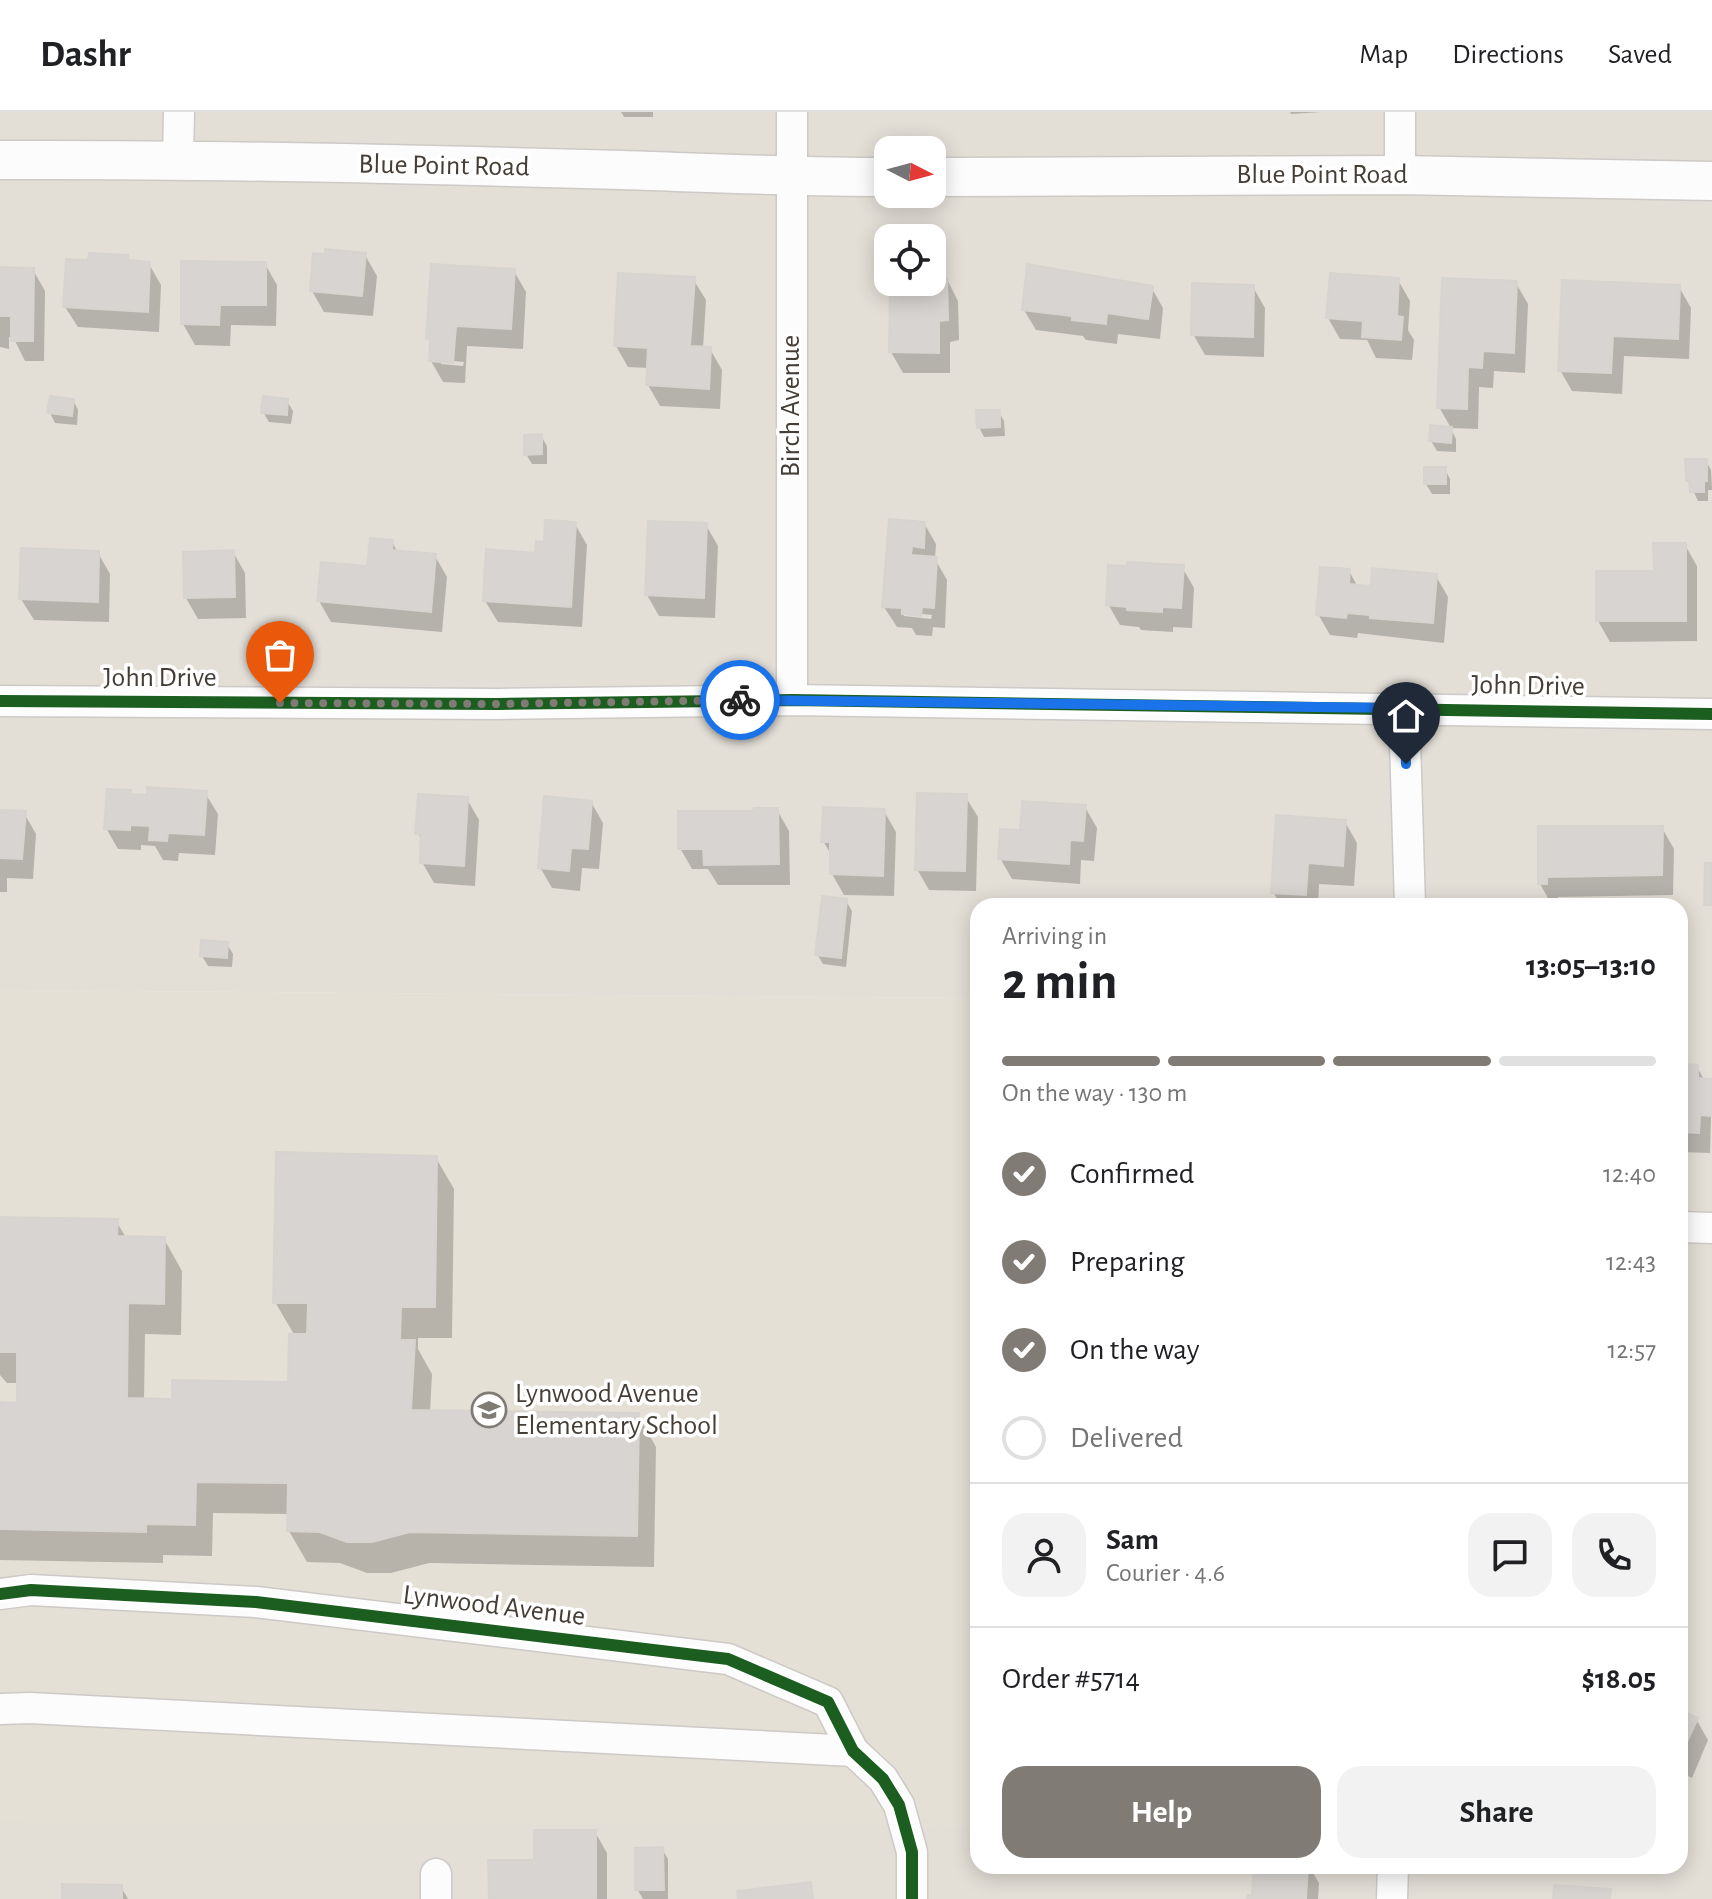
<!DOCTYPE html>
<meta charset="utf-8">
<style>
:root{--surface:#fff;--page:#f2f2f2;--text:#202124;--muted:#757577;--line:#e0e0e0;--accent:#807b75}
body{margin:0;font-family:"Alegreya Sans",sans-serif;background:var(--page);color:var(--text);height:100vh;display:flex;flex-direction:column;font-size:30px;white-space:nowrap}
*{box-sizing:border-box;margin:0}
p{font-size:26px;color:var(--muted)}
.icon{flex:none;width:44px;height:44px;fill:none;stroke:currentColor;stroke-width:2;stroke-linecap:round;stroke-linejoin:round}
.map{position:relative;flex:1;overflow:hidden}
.drawer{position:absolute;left:970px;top:786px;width:718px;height:976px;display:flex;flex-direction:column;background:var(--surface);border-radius:24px;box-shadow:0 4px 20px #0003}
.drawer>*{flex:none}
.needle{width:52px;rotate:96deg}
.tools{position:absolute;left:874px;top:24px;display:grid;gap:16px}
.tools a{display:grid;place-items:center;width:72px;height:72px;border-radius:16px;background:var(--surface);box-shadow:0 4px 20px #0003;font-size:40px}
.pin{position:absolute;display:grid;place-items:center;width:68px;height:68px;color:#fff;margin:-82px -34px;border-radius:50% 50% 50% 0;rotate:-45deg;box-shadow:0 0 8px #0007}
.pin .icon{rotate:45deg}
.courier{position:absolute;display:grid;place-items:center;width:80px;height:80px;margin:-40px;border:6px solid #1a73e8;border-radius:50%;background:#fff;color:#222;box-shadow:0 2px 10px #0007}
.head em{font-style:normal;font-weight:700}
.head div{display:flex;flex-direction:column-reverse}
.head{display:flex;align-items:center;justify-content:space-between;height:136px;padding:0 32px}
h1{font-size:52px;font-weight:700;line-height:60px}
.bar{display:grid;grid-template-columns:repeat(4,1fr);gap:12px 8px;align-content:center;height:96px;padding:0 32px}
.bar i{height:10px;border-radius:6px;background:var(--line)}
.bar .active{background:var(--accent)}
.bar p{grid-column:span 4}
.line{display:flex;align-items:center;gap:20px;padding:0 32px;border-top:2px solid var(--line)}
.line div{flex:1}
.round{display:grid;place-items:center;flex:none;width:84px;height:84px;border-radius:24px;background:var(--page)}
ol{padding:0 32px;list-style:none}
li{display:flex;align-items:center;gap:24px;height:88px}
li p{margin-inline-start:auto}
li .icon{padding:8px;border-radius:50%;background:var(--accent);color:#fff;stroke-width:4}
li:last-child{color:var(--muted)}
li i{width:44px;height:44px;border:4px solid var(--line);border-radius:50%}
.primary-button{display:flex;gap:16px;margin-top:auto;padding:16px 32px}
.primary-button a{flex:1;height:92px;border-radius:24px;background:var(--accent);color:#fff;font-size:32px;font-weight:700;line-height:92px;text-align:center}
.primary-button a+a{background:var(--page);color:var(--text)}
header{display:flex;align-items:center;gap:48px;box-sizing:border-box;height:112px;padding:0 40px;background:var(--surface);border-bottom:2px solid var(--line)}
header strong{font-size:38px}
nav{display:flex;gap:44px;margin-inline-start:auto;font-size:28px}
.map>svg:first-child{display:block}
.residential{fill:#e3dfd7;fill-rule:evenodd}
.education{fill:#e5e0d6}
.shadow{fill:#0003;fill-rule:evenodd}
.building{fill:#d7d4d1;stroke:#d7d4d0;stroke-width:2}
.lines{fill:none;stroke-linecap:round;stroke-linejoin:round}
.minor-casing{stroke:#ccc9c6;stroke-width:33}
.tertiary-casing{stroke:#ccc9c6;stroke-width:41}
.minor{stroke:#fdfcfc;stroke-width:30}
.tertiary{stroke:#fdfcfc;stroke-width:38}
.cycleway-casing{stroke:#fff;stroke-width:17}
.cycleway{stroke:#1b5e20;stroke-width:12}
.done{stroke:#807b75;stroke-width:8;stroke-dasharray:0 14.4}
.route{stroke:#1a73e8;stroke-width:10}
.labels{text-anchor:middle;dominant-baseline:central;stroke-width:7;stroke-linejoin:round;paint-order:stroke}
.street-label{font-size:28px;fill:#453e36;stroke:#fff}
.poi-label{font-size:28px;fill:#453e36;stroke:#fff;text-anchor:start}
</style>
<header>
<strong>Dashr</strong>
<nav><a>Map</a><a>Directions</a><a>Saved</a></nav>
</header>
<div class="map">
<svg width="1712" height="1787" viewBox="0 0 1712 1787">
<rect width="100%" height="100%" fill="#efedea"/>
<path class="residential" d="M0,0H1712V1787H0V1707L978,1712V1754H1680V794H978V886L0,878ZM888,38H932V82H888ZM888,126H932V170H888Z"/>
<polygon class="education" points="0,878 978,886 978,1714 0,1710"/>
<g class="shadow">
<polygon points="621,0 653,0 653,5 624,5"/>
<polygon points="1290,0 1322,0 1291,2"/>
<polygon points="365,143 377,164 373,204 324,200 312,179"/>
<polygon points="129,151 149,152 161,173 159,220 78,215 65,195"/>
<polygon points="265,152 277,173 276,214 231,213 230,234 195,233 183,212"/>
<polygon points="932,154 940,154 958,189 959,228 950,230 950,261 903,261 891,240 892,170 932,170"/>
<polygon points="0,157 33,158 45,179 44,249 25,249 13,225 9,225 9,237 0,235"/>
<path d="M514,159L526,180L523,237L467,234L465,271L443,270L431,249L432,232L428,226ZM441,248L464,250L463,254L441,252Z"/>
<polygon points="693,167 706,188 703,237 710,237 722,258 720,297 660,294 648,273 649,256 628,255 616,234"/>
<polygon points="1398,168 1410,189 1408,218 1414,228 1412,248 1376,246 1367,228 1340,227 1328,206"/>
<polygon points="1516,171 1528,192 1525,261 1494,259 1493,276 1479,275 1478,317 1451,316 1439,295"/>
<polygon points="1151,175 1163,196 1160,227 1118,222 1117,232 1086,228 1083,224 1036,218 1024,198"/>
<polygon points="1253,175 1265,196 1264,245 1205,243 1193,222"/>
<polygon points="1679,175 1691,196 1689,247 1624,244 1622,282 1572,279 1560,258"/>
<polygon points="73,288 78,298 77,313 55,311 50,301"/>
<polygon points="287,289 293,299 291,312 269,310 263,300"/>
<polygon points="999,300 1004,309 1005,324 984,325 979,315"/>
<polygon points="1451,317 1456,327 1456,340 1437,339 1431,329"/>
<polygon points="541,324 547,334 547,352 532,352 526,342"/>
<polygon points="1706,349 1711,358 1712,378 1708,378 1708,389 1698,389 1688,368"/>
<polygon points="1445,357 1450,367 1450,382 1432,382 1426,372"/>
<path d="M890,409L924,411L936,432L935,447L947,468L945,516L933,515L932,524L916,523L912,516L897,515L884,495ZM904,500L932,503L931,507L904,504Z"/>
<polygon points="575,412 587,433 582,515 498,510 485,489 546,432"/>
<polygon points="706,413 718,434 715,506 659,504 647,483"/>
<polygon points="392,430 398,441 435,444 447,465 442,520 331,510 319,489 369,456"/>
<polygon points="1685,433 1697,454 1697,529 1610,530 1598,509 1656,461"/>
<polygon points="233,440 245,461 246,506 198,507 186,486"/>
<polygon points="98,441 110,462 109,510 34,508 21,487"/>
<polygon points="1182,455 1194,476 1192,516 1173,515 1173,520 1141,518 1139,515 1120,513 1108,492"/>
<polygon points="1349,459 1358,475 1372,476 1436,464 1448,485 1444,531 1358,521 1357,526 1330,523 1318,502"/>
<polygon points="129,680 132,684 205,681 218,702 215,743 179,741 178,749 163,748 155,734 141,733 141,738 118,737 106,716"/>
<polygon points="965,684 978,705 976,779 929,778 917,757"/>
<polygon points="467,687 479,708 475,774 434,771 422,750 423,731 418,721"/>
<polygon points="591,690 603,711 599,757 582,756 580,779 552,776 540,755"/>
<polygon points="1085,695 1097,716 1094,749 1081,748 1080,772 1012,767 1000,746"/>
<polygon points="777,698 789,719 790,773 718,773 708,757 692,757 680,736 680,701"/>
<polygon points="884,699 896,720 894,784 844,783 832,762 832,744 823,729"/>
<polygon points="0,700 24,701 36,722 33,767 7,766 7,780 0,780"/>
<polygon points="1345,710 1357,731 1354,774 1319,772 1318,794 1281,794 1273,780"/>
<polygon points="1540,716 1662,716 1674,737 1673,783 1558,785 1558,793 1552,793 1540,772"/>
<polygon points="846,789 852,799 846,855 823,852 817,842"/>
<polygon points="227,832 233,842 232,855 208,854 202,844"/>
<polygon points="1680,954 1697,955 1705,969 1712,969 1710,1041 1680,1040"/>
<polygon points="436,1046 454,1077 452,1226 418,1226 418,1237 432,1262 430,1300 638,1303 656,1335 654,1455 429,1451 391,1461 367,1461 340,1451 307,1450 289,1419 289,1402 213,1401 212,1444 163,1443 163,1451 0,1448 0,1292 19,1293 19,1271 7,1271 0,1263 0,1107 116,1109 127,1127 164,1127 182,1159 181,1223 145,1222 144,1288 174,1289 290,1272 295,1224 275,1190"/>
<polygon points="1680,1600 1696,1607 1708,1628 1692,1666 1680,1660"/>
<polygon points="595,1720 607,1741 607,1787 491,1787 536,1750"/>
<polygon points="662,1737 668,1747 668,1787 643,1787 637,1777"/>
<polygon points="1256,1754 1309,1754 1319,1771 1318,1787 1249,1787 1254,1785"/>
<polygon points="121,1775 128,1787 64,1787"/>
</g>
<g class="building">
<polygon points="325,137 366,141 362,184 310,179 313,141 325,142"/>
<polygon points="89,141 128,143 128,148 150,150 148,200 63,195 66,147 88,148"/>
<polygon points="181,149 266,150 266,193 220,193 219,213 181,212"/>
<polygon points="431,152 515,157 511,217 456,214 453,251 429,249 430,226 426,227"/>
<polygon points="932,152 941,152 941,167 947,166 948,208 939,209 939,241 889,240 890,170 932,170"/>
<polygon points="1027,152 1153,174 1148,207 1107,201 1106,212 1072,208 1072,204 1022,198"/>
<polygon points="0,155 34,156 33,229 11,229 11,204 0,204"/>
<polygon points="618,161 695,165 690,234 711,235 709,277 646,273 648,236 614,234"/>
<polygon points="1330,161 1399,166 1397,204 1403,205 1401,228 1362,225 1363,209 1326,206"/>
<polygon points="1442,166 1517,169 1514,241 1483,239 1482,256 1468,255 1467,297 1437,296"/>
<polygon points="1562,168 1680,173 1678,227 1613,224 1611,261 1558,259"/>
<polygon points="1192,171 1254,173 1253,225 1191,223"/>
<polygon points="50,284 74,287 72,304 47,301"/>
<polygon points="263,284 288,287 287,303 261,301"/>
<polygon points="976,298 1000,298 1000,315 977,316"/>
<polygon points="1430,313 1452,315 1451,331 1429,329"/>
<polygon points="542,322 542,342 524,343 524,323"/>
<polygon points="1685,347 1707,347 1707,369 1704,369 1704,380 1690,380 1689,369 1686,369"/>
<rect x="1424" y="355" width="22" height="17"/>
<polygon points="889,407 925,410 924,436 912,434 911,443 937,445 934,496 922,495 921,504 902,502 902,496 882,495"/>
<polygon points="545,408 576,410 571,495 483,489 486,437 535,441 536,429 544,430"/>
<polygon points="648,409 707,411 704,486 645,483"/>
<polygon points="370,426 393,428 392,438 436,442 431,500 317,489 321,450 367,454"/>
<polygon points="1653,431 1686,431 1686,509 1596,509 1596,459 1654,459"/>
<polygon points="21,436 99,439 98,490 19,487"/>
<polygon points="234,438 235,485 184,486 183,440"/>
<polygon points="1127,450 1184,453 1181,496 1162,495 1162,500 1127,498 1127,495 1106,493 1108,453 1127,454"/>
<polygon points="1320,455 1350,457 1349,472 1371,474 1372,456 1437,462 1433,511 1370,506 1370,503 1347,501 1346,506 1316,503"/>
<polygon points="147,675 207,679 204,723 168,721 167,729 149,728 150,714 130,713 130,718 104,717 107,677 131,678 130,682 147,683"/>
<polygon points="917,681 967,682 965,759 915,758"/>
<polygon points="418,682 468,685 464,754 420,751 421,722 415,722"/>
<polygon points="544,684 592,689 588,737 571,736 569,759 538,756"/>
<polygon points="1022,689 1086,693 1083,729 1070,728 1069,752 998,747 1000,717 1020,718"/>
<polygon points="823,695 885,697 883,764 830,762 830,730 821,730"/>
<polygon points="754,696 778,696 779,752 704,753 703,737 678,737 678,699 753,699"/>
<polygon points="0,698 26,699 22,747 0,746"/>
<polygon points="1276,703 1346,708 1343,754 1308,751 1306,783 1271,781"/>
<polygon points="1538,714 1663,714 1662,763 1547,765 1547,772 1538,772"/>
<polygon points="1705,751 1712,751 1712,793 1704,793"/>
<polygon points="822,784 847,787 841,846 815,843"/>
<polygon points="201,828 228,830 227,846 200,844"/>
<polygon points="1680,952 1698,953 1698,966 1712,967 1712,1004 1700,1003 1699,1021 1680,1020"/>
<polygon points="276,1040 437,1044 435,1195 401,1195 400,1228 415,1228 411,1298 639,1301 637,1424 410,1420 372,1430 347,1430 320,1420 287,1419 288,1371 196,1370 195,1413 146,1412 146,1420 0,1417 0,1290 17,1291 17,1240 0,1240 0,1105 118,1107 117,1124 165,1125 164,1192 128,1191 127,1286 172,1287 172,1268 288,1270 289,1222 307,1222 308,1191 273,1191"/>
<polygon points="1680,1598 1698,1606 1680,1645"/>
<polygon points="534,1718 596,1718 596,1787 489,1787 488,1748 534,1748"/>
<polygon points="663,1735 664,1778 635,1778 635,1736"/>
<polygon points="1254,1754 1308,1754 1306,1787 1247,1787 1248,1783 1252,1783"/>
<polygon points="811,1770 813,1787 738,1787 737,1779"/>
<polygon points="62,1772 122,1773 122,1787 62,1787"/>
<polygon points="1554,1773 1611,1777 1610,1787 1553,1787"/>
</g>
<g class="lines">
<g class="minor-casing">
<g id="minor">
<polyline points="178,47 179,0"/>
<polyline points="1400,63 1400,0"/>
<polyline points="792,588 792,0"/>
<polyline points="0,589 498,592 792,588 1712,602"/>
<polyline points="1404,596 1410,794"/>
<polyline points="1680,1115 1712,1116"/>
<polyline points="0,1482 31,1478 256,1490 728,1547 828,1590 853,1639 883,1667 899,1693 912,1740 912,1787"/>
<polyline points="0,1597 30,1596 853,1639"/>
<polyline points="436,1787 436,1762"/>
<polyline points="1392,1787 1393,1754"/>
</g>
</g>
<g class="tertiary-casing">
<g id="tertiary">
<path d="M0,48C208,47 415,52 622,58C711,61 799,65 888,65"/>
<polyline points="932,65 1400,63 1712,69"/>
</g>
</g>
<use href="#minor" class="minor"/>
<use href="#tertiary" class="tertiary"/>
<g class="cycleway-casing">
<g id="cycleway">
<polyline points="0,589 498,592 792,588 1712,602"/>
<polyline points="0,1482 31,1478 256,1490 728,1547 828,1590 853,1639 883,1667 899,1693 912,1740 912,1787"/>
</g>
</g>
<use href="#cycleway" class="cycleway"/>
</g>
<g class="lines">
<polyline class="done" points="280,591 498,592 740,588"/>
<polyline class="route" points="740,588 1404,596 1406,652"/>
</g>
<defs>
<g id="school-ring" transform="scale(1.8)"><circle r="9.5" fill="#fff" stroke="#807b75" stroke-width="1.5"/><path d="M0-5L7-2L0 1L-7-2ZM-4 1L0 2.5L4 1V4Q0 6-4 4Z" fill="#807b75"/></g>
</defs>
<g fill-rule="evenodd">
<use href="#school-ring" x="489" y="1298"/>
</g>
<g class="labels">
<g class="street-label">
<text transform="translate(444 54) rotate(1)">Blue Point Road</text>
<text x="1322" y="63">Blue Point Road</text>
<text transform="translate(791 294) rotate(-90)">Birch Avenue</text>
<text x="160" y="566">John Drive</text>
<text transform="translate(1528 574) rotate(1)">John Drive</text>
<text transform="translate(494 1494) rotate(7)">Lynwood Avenue</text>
</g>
<g class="poi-label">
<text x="515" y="1282">Lynwood Avenue<tspan x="515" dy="32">Elementary School</tspan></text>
</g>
</g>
</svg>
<div class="tools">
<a><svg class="needle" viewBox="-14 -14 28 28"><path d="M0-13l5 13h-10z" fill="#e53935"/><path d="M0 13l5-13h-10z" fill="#757577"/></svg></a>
<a><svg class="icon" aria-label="locate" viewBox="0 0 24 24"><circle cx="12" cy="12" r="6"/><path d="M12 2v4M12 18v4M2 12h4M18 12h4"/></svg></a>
</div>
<div class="pin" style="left:280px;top:591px;background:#ea580c"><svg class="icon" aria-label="bag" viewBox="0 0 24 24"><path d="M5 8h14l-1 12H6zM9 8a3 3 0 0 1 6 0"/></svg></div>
<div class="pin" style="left:1406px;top:652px;background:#1f2937"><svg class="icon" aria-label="home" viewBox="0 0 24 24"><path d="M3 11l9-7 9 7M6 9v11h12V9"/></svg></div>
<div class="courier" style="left:740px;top:588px"><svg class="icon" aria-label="bike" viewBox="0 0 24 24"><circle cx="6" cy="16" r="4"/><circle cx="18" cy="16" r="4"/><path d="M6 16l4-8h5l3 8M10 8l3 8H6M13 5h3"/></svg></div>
<section class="drawer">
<div class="head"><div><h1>2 min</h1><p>Arriving in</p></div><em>13:05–13:10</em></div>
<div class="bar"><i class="active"></i><i class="active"></i><i class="active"></i><i></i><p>On the way · 130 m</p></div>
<ol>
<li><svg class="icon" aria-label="check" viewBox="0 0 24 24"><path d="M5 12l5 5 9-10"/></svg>Confirmed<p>12:40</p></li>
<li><svg class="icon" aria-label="check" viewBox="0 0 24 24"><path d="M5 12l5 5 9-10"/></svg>Preparing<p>12:43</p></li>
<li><svg class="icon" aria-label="check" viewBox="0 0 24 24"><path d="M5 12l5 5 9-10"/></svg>On the way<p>12:57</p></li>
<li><i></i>Delivered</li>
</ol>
<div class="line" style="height:144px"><a class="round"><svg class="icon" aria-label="person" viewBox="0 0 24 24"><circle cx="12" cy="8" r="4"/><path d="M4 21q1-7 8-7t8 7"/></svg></a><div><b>Sam</b><p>Courier · 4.6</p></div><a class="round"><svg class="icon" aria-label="chat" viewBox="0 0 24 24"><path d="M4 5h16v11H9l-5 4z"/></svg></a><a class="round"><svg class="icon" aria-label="phone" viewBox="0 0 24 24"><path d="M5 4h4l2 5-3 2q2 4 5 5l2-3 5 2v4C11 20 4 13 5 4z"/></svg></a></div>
<div class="line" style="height:104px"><div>Order #5714</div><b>$18.05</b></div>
<div class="primary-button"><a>Help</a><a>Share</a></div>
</section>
</div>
